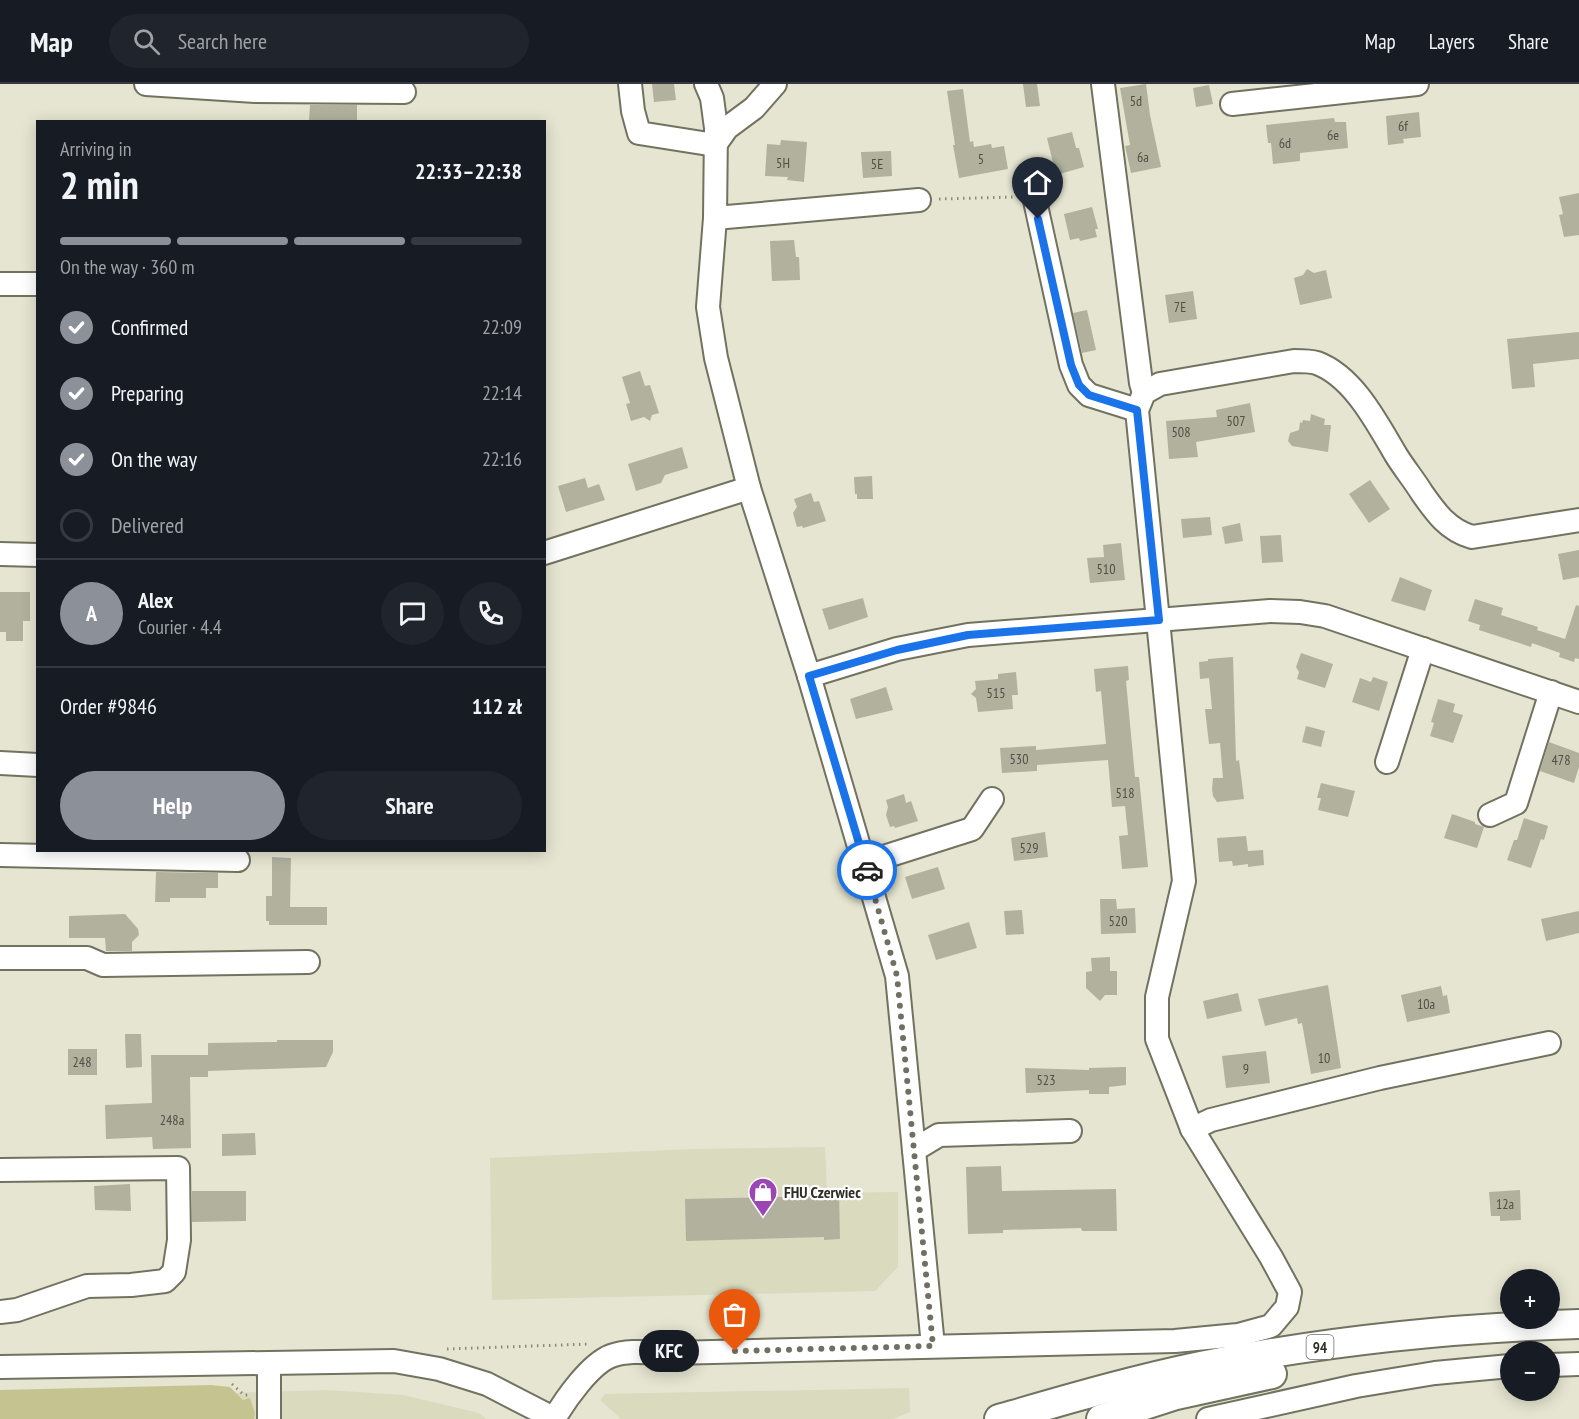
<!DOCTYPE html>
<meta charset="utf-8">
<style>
:root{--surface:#171b24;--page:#20242c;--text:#f1f3f6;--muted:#9ea1a6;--line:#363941;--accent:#8c9099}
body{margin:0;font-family:"PT Sans Narrow",sans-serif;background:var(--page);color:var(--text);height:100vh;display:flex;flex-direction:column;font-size:22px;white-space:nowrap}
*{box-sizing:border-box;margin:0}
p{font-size:20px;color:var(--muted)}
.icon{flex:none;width:33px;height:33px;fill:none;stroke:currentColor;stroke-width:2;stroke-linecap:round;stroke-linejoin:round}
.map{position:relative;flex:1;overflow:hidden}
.sheet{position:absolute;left:36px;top:36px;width:510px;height:732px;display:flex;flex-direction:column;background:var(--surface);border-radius:0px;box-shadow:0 3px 15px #0003}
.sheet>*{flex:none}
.fabs{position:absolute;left:1500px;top:1185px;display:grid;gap:12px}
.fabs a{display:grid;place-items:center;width:60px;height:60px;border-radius:50%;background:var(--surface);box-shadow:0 3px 15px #0003;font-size:30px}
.pin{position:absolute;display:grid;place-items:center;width:51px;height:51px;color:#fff;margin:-62px -26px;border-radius:50% 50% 50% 0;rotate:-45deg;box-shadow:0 0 6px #0007}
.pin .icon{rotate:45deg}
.courier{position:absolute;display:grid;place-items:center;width:60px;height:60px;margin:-30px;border:4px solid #1a73e8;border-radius:50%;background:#fff;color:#222;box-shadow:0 2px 8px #0007}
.bubble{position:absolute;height:42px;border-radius:21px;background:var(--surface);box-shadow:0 3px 15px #0003;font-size:20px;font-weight:600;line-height:42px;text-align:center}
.head em{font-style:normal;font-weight:600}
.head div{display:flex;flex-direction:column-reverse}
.head{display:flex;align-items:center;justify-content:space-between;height:102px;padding:0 24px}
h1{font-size:39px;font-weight:600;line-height:45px}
.bar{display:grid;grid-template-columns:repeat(4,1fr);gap:9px 6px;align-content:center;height:72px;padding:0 24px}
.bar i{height:8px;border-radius:4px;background:var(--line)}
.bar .on{background:var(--accent)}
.bar p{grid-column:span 4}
.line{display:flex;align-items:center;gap:15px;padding:0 24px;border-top:2px solid var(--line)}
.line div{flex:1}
.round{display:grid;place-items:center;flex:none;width:63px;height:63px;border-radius:32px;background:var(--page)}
ol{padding:0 24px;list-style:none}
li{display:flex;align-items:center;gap:18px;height:66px}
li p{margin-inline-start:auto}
li .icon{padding:6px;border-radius:50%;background:var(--accent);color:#fff;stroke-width:4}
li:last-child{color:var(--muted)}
li i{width:33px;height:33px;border:3px solid var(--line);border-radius:50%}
.action{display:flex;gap:12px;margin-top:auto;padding:12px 24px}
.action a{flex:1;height:69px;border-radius:36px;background:var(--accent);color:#fff;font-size:24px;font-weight:600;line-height:69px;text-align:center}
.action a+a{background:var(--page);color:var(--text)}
header{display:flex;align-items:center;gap:36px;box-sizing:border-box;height:84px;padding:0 30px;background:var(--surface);border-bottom:2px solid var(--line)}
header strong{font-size:28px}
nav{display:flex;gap:33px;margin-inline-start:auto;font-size:21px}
.search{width:420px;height:54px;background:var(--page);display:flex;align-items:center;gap:15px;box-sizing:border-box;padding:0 21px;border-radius:33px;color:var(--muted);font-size:22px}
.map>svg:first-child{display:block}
.built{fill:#dadabf}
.green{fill:#c5c491}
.building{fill:#b1b19e}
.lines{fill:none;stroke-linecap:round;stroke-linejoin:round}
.minor-casing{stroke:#727260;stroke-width:26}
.major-casing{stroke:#727260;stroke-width:32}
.path{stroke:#8a8a7c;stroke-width:3;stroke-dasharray:1.5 4.5;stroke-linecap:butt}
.minor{stroke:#fff;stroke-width:22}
.major{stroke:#fff;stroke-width:28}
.done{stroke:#6f6f62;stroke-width:6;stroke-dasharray:0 10.8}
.route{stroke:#1a73e8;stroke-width:8}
.labels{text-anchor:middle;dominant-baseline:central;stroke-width:4.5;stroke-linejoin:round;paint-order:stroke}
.number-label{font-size:14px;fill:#505045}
.shield{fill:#fff;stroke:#6d6d68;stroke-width:1.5}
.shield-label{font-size:15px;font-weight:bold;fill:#2f2f27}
.poi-label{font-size:16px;font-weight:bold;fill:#2f2f27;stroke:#fff;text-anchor:start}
</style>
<header>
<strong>Map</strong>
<div class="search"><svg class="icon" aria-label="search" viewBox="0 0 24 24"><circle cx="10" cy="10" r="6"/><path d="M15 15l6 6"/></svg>Search here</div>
<nav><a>Map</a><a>Layers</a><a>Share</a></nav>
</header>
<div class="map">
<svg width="1579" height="1335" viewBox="0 0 1579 1335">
<rect width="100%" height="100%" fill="#e5e5d1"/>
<g class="built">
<polygon points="825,1063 827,1109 898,1108 898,1183 875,1207 492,1216 490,1074 691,1065"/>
<polygon points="909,1304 910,1328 893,1335 621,1335 600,1316 605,1310"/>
<polygon points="327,1306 403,1311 479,1329 486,1335 0,1335 0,1316"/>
</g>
<polygon class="green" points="211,1301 230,1303 243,1316 250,1314 255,1330 254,1335 0,1335 0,1306"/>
<g class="building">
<polygon points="652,0 674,0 676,16 654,18"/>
<polygon points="1023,0 1037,0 1040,22 1026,23"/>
<polygon points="1146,0 1150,31 1161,83 1131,89 1125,62 1130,61 1120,4"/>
<polygon points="1209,1 1213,20 1196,23 1193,4"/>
<polygon points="963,5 970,58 973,57 974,63 991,60 992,64 1004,62 1008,85 959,94 953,61 955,61 947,7"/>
<polygon points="310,21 357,21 357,36 309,37"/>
<polygon points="1419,28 1421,53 1403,55 1404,59 1388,61 1386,32"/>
<polygon points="1334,34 1335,38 1346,38 1348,64 1300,69 1300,77 1273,80 1271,59 1268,59 1266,41"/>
<polygon points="1072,48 1076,64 1079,64 1084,83 1056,91 1047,54"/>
<polygon points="781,56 807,58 804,98 787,96 788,93 765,92 767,60 780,61"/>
<polygon points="891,67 892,92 863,94 861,68"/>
<polygon points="1579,109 1579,151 1564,153 1559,131 1563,130 1559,113"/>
<polygon points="1092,123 1098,145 1095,145 1097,153 1080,157 1079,154 1070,156 1064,130"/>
<polygon points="794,156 796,173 799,173 800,196 772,197 770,157"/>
<polygon points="1307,185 1314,189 1326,186 1332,214 1300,221 1294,194 1303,191"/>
<polygon points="1193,207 1197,235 1169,239 1165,211"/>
<polygon points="1087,226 1096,266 1082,269 1073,229"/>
<polygon points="1579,248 1579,275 1533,280 1535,303 1512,305 1507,255"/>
<polygon points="640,287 645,302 650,301 659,329 652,331 650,337 644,333 631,337 626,320 630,319 622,293"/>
<polygon points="1250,319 1255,348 1196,358 1198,373 1169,375 1166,337 1217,333 1216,326"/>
<polygon points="1311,330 1325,335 1324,341 1331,341 1328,368 1292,362 1288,357 1290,349 1299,346 1300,338 1302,339 1303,336 1310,337"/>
<polygon points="682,363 688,384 665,391 661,399 636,407 628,380"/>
<polygon points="872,392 873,415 857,415 857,410 855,410 854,393"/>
<polygon points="585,394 588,404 599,400 605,416 566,428 558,402"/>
<polygon points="1370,396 1390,425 1369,439 1349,410"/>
<polygon points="811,409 814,418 819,417 826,437 803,444 802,442 797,443 793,429 797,423 794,415"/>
<polygon points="1210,433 1212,451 1183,454 1181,435"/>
<polygon points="1240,439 1243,457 1225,460 1222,443"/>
<polygon points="1281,451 1283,478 1262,479 1260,452"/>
<polygon points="1121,459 1125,496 1090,499 1087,474 1104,473 1103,461"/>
<polygon points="1579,466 1579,493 1563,496 1558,470"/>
<polygon points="1400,493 1432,506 1425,527 1391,517"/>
<polygon points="0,508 30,508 30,537 23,537 23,557 6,557 6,548 0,548"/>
<polygon points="863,514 868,533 829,546 822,525"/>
<polygon points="1475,515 1503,524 1501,531 1538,543 1537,546 1565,555 1576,521 1579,522 1579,575 1575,574 1574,578 1559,573 1560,569 1532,559 1531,563 1479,546 1480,541 1468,537"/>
<polygon points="1301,569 1333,580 1325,604 1297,595 1299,588 1296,583"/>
<polygon points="1233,573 1236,677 1239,676 1244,715 1217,718 1213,712 1212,705 1213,694 1223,694 1220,659 1209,660 1205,625 1212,625 1209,594 1200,595 1199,578 1208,577 1208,575"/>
<polygon points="1128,582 1129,596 1126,597 1135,693 1139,693 1148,783 1122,785 1119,752 1128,751 1125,722 1112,723 1108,676 1037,681 1037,687 1002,689 1000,664 1036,662 1036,666 1106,660 1101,607 1096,608 1094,585"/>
<polygon points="1016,588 1018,611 1012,611 1013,625 978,628 976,614 971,610 976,605 975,597 998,595 998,590"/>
<polygon points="1373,593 1388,598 1379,627 1352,618 1360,594 1371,598"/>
<polygon points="886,603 893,626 856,635 850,615"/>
<polygon points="1438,615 1455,620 1453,628 1463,631 1453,659 1430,652 1434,639 1431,638"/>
<polygon points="1306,642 1325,647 1321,663 1302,658"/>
<polygon points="1549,658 1579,669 1579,683 1574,699 1540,687"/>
<polygon points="1321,699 1355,707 1348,733 1318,726 1321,714 1317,714"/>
<polygon points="904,710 906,719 911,717 918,737 895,744 894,742 890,743 886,731 888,723 886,716"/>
<polygon points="1452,730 1475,738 1475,740 1484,743 1477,764 1444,754"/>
<polygon points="1524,734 1548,742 1544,756 1541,755 1531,784 1507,776 1514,756 1517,756"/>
<polygon points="1045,748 1048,773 1014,777 1011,754"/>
<polygon points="1246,752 1248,767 1263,766 1264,781 1248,783 1248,780 1233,782 1232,777 1219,778 1217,754"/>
<polygon points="272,773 291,774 290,823 327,823 327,841 269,841 269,837 266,837 266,812 272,812"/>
<polygon points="938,783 945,805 912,815 905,793"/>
<polygon points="156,788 218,789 218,804 206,804 206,814 170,814 170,818 155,818"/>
<polygon points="1100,815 1116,815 1117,825 1135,824 1136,849 1101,850"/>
<polygon points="1022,826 1024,850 1006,851 1004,827"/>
<polygon points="1579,827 1579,849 1546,857 1541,835"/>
<polygon points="125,830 138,845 139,851 132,858 132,867 106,867 105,854 69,854 69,832"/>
<polygon points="969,838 977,864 936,876 928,851"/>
<polygon points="1110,873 1110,887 1117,887 1117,911 1105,911 1100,917 1086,904 1086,888 1092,887 1091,874"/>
<polygon points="1328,901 1341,984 1311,990 1302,939 1298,940 1297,934 1265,942 1258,915"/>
<polygon points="1441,902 1443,912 1447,911 1450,929 1407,938 1401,911"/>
<polygon points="1238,909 1242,927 1207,935 1203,917"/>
<polygon points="125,950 141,950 142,983 126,984"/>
<polygon points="277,956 333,956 333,968 326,983 208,987 208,993 190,993 191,1064 153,1065 152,1053 106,1055 105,1021 152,1019 151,971 208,971 208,959 277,958"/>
<rect x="68" y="965" width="29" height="26"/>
<polygon points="1266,967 1270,999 1226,1004 1222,972"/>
<polygon points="1126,983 1126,1001 1109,1003 1109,1010 1089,1010 1089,1006 1026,1009 1025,984 1089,986 1089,984"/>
<polygon points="255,1049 256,1071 222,1072 222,1050"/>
<polygon points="1001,1082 1002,1107 1116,1105 1117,1147 1082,1147 1081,1144 1003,1146 1003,1149 968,1150 966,1083"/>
<polygon points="130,1100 131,1127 95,1126 94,1102"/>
<polygon points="1520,1106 1521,1136 1500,1137 1500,1132 1491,1132 1489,1108"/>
<polygon points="192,1107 246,1107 246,1137 192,1138"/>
<polygon points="839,1108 840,1155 824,1156 824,1153 686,1157 685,1115 823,1112 823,1109"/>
</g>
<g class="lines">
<g class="minor-casing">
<g id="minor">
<polyline points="146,0 255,7 404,8"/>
<polyline points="630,0 633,27 639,49 715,61 727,44 754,24 775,0"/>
<polyline points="706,0 712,14 716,44 715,134 708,223 716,274 749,404 809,592 897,892 933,1262"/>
<polyline points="1103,0 1141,299 1144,309"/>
<polyline points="1232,20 1417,0"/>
<polyline points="1030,94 1071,281 1079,301 1089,311 1137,326"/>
<polyline points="715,134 919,116"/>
<polyline points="0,200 38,200"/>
<polyline points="544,469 749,404"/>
<polyline points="0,470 38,471"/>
<polyline points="809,592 897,565 968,551 1270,527 1300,528 1325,532 1579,618"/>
<polyline points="1387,678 1423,565"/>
<polyline points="0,679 38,681"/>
<polyline points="1490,731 1516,719 1551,608"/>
<polyline points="0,771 238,776"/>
<polyline points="865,779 972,745 992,715"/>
<polyline points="0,874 87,874 103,881 308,878"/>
<polyline points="1192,1045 1211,1036 1380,994 1549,959"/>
<polyline points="914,1066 939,1051 1070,1047"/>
<polyline points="0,1086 178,1084 179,1156 174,1188 165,1197 131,1201 87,1202 17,1226 0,1228"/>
<polyline points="1550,1281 1579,1280"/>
<polyline points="0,1283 394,1277 439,1285 487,1300 555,1335"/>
<polyline points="269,1335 269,1279"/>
<path d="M554,1335C565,1316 590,1280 611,1272C629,1265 653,1269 672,1269L1175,1257L1238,1251L1271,1242L1287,1223L1290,1208L1271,1173L1192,1045L1157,955V913L1184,797L1137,326L1144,309L1160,300L1294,277C1301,277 1310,277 1317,279C1354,293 1377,339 1396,371C1404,384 1414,396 1422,409C1436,429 1448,446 1472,453L1579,436"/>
<polyline points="1208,1335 1356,1302 1435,1289 1510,1282"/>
</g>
</g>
<g class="major-casing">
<g id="major">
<path d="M999,1335C1065,1316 1133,1296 1201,1282C1325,1257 1452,1244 1579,1240"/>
<polyline points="1101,1335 1176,1311 1272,1290"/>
</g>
</g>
<g class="path">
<polyline points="939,115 1013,113"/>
<polyline points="447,1265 590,1260"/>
<polyline points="232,1300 244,1311 251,1311"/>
</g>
<use href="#minor" class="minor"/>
<use href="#major" class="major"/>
</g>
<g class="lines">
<polyline class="done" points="735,1267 933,1262 897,892 867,786"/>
<polyline class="route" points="867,786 809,592 897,566 968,551 1159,536 1137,326 1089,311 1079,301 1071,281 1038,135"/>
</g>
<defs>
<g id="shop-pin" transform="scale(1.5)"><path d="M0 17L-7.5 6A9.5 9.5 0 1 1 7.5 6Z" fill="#9a46b4" stroke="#fff"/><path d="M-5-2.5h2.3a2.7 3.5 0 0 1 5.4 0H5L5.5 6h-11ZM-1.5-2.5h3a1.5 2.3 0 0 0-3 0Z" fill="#fff"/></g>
</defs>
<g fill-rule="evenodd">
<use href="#shop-pin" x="763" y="1108"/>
</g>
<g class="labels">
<g class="number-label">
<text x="1136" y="17">5d</text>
<text x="1403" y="42">6f</text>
<text x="1333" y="51">6e</text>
<text x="1285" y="59">6d</text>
<text x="1143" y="73">6a</text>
<text x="981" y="75">5</text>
<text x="783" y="79">5H</text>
<text x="877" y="80">5E</text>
<text x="1180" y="223">7E</text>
<text x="1236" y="337">507</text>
<text x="1181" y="348">508</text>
<text x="1106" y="485">510</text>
<text x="996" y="609">515</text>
<text x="1019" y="675">530</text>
<text x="1561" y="676">478</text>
<text x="1125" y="709">518</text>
<text x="1029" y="764">529</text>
<text x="1118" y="837">520</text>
<text x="1426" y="920">10a</text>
<text x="1324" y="974">10</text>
<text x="82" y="978">248</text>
<text x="1246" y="985">9</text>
<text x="1046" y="996">523</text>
<text x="172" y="1036">248a</text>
<text x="1505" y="1120">12a</text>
</g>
<rect class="shield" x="1306.5" y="1251" width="27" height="24" rx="4.5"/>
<g class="shield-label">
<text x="1320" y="1263">94</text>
</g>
<g class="poi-label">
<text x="784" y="1108">FHU Czerwiec</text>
</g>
</g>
</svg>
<div class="fabs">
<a>+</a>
<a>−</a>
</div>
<div class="pin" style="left:735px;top:1267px;background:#ea580c"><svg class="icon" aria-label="bag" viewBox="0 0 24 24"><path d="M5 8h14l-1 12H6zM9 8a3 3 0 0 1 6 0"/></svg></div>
<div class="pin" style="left:1038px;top:135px;background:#1f2937"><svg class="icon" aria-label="home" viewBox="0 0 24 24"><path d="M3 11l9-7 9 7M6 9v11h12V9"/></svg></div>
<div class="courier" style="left:867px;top:786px"><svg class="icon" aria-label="car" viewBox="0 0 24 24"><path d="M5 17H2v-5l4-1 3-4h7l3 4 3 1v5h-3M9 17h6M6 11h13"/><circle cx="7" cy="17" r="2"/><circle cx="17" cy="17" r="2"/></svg></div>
<div class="bubble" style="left:639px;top:1246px;width:60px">KFC</div>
<section class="sheet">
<div class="head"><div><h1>2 min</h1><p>Arriving in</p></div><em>22:33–22:38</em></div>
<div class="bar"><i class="on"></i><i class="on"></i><i class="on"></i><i></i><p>On the way · 360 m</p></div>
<ol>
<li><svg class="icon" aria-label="check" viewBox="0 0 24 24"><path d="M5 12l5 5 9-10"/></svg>Confirmed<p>22:09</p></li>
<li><svg class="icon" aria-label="check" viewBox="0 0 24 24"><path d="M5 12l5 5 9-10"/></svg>Preparing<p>22:14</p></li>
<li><svg class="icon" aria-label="check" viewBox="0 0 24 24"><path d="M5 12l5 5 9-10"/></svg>On the way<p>22:16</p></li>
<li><i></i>Delivered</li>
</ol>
<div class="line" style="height:108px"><b class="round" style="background:var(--accent);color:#fff">A</b><div><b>Alex</b><p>Courier · 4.4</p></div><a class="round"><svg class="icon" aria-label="chat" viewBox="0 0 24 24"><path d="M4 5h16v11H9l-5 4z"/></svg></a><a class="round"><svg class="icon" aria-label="phone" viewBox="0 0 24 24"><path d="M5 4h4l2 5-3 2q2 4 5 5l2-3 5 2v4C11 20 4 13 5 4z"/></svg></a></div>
<div class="line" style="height:78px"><div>Order #9846</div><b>112 zł</b></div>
<div class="action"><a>Help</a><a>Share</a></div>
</section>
</div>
